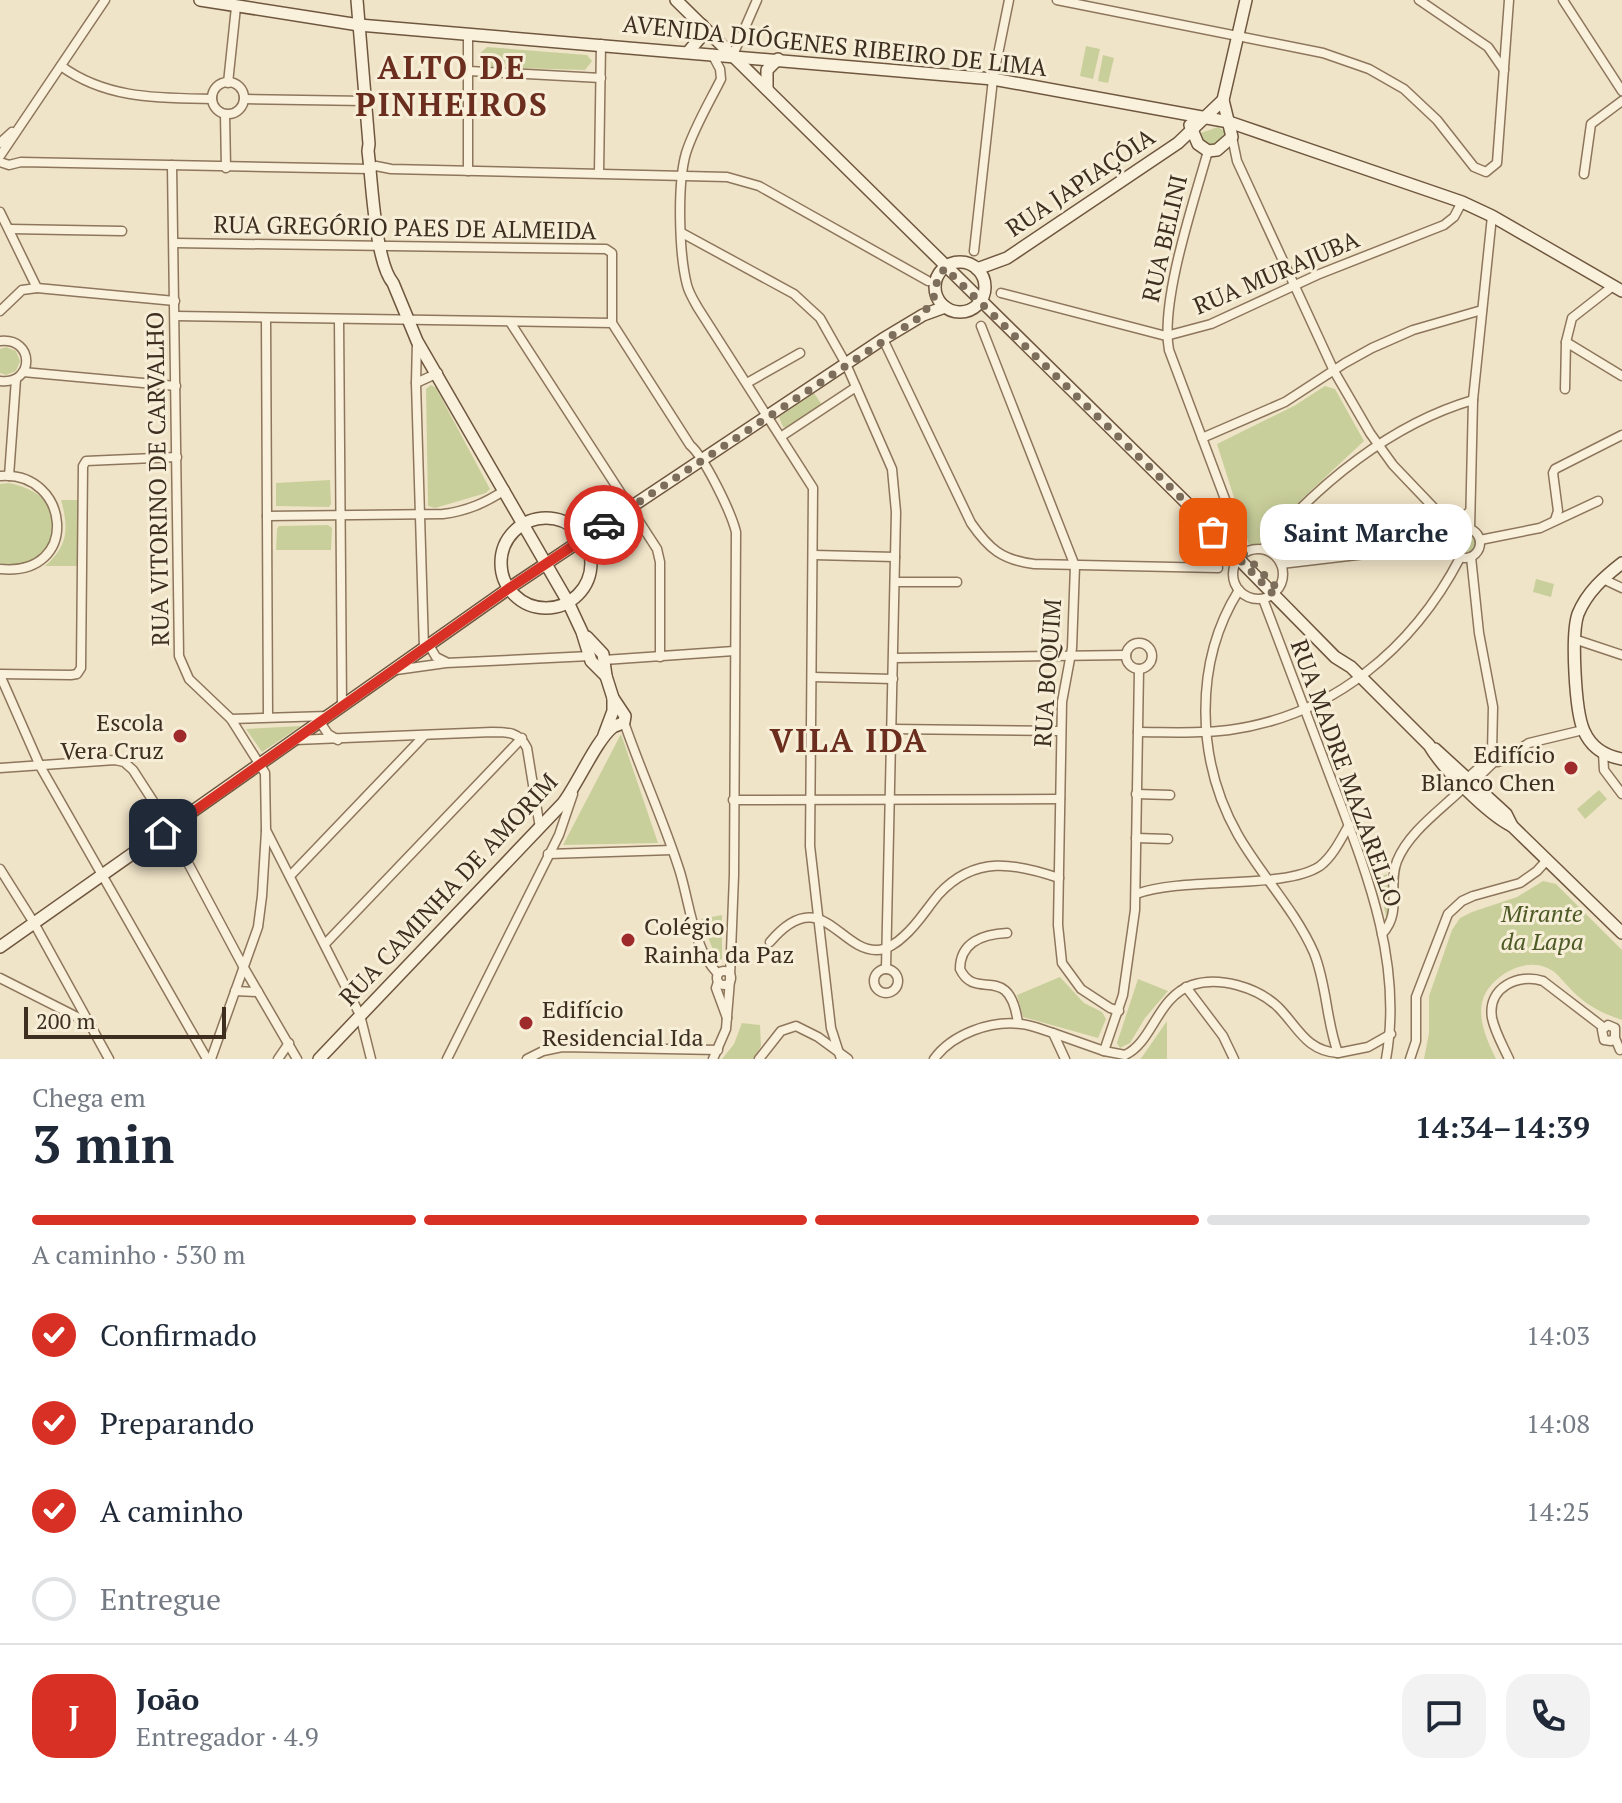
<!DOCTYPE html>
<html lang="pt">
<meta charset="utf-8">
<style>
:root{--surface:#fff;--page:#f2f2f3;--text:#1f2937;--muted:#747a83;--line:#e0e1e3;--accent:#d93025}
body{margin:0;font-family:"PT Serif",serif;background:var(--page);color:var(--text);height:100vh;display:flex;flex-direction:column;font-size:30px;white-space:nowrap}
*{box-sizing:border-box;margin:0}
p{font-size:26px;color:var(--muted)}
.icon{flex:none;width:44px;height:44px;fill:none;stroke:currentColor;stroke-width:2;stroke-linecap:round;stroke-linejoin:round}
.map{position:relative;height:1059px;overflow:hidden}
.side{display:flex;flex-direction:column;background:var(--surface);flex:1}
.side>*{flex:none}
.scale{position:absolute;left:24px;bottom:20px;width:202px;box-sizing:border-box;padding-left:8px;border:4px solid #3d2e20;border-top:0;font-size:22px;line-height:28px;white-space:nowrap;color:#3d2e20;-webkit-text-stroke:6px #f7eed8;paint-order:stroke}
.pin{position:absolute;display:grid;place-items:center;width:68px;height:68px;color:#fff;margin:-34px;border-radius:16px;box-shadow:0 4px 12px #0006}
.courier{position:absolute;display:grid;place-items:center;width:80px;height:80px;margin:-40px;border:6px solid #d93025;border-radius:50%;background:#fff;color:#222;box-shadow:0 2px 10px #0007}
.bubble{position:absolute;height:56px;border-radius:24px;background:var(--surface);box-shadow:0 4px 20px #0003;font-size:26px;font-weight:800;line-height:56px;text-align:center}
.overview em{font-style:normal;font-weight:800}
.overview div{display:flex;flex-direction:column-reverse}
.overview{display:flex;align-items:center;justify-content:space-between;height:136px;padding:0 32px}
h1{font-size:52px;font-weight:800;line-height:60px}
.bar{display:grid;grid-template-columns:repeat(4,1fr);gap:12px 8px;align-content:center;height:96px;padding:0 32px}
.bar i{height:10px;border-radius:6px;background:var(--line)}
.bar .on{background:var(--accent)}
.bar p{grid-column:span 4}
.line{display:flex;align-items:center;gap:20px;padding:0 32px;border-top:2px solid var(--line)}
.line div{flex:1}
.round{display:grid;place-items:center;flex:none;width:84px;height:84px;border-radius:24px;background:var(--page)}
ol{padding:0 32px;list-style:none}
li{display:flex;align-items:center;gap:24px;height:88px}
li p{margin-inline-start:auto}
li .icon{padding:8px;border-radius:50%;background:var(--accent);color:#fff;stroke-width:4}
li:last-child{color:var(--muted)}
li i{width:44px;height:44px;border:4px solid var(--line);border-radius:50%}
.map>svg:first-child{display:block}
.green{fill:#c9cf9b}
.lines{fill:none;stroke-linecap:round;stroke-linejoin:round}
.street-casing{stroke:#8d765c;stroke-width:11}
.secondary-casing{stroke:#6f573f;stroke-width:14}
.street{stroke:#faf1dc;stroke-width:8}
.secondary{stroke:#faf1dc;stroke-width:11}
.done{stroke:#7c6e5b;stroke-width:8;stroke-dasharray:0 14.4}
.route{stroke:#d93025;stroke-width:10}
.poi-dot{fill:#9e2a2b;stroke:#f7eed8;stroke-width:3}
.labels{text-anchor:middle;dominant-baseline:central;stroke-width:6;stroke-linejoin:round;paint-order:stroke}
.street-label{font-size:24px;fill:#3d2e20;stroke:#f7eed8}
.poi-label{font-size:24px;fill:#3d2e20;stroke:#f7eed8;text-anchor:end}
.park-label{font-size:24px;font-style:italic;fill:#4d5a26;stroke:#f7eed8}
.district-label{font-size:32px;font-weight:bold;letter-spacing:2px;fill:#6b2e1e;stroke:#f7eed8}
</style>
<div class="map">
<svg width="1622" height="1059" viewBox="0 0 1622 1059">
<rect width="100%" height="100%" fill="#f0e4c8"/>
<g class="green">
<polygon points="1086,46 1100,49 1093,79 1080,76"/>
<polygon points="487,47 587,55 592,61 585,70 484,67 477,56"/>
<polygon points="1103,55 1114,58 1108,83 1098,81"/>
<polygon points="1218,127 1227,133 1224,144 1204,147 1198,134"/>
<polygon points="6,347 16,351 20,361 16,371 6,375 0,373 0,349"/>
<polygon points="431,385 436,388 490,489 486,493 435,508 428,506 426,389"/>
<polygon points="1325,386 1335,389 1364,441 1304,497 1269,537 1261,543 1249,545 1217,444 1294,406"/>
<polygon points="814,393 822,405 786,428 783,427 779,417"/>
<polygon points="330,480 331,504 329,507 276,506 276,483"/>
<path d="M8,483C87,497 50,581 0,563V484Z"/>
<path d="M61,500H78V566H45C68,546 69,529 61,500Z"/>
<polygon points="328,525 332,528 331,550 276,550 277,529 279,526"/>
<circle cx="1465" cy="543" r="11"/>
<polygon points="1536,579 1554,584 1551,597 1533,592"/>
<polygon points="301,726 262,752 246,729"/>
<polygon points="621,734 658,843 563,845"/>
<polygon points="1599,790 1607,799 1585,819 1577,809"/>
<polygon points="1376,873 1381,876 1387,874 1389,908 1387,920"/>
<path d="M1543,881L1556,884L1622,950V1020C1607,1015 1591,1008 1579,997C1569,989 1562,978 1553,971C1531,956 1502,970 1488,989C1473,1011 1486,1038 1496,1059H1424L1429,1033V996L1452,930L1460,918L1472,912L1517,897Z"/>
<polygon points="722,915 722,959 718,963 701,919"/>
<polygon points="1060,977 1084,1003 1102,1012 1106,1019 1098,1038 1023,1017 1017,995"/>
<polygon points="1138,979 1168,991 1145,1018 1130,1043 1120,1048 1117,1043"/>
<polygon points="1167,1021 1167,1059 1140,1059 1142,1057"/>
<polygon points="742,1023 760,1025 761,1046 755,1056 756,1059 722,1059 734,1044"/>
</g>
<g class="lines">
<g class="street-casing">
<g id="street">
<polyline points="1057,0 1323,53 1369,69 1404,89 1437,120 1474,167 1486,172 1497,163 1509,0"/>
<polyline points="1419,0 1488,47 1504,70"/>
<polyline points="1563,0 1622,91"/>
<path d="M712,54L720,69L721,79C709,103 694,128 686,153C677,184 679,254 687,285C689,293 694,301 698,308L813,488L810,846L831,1028L841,1059"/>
<polyline points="733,55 757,0"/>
<path d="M61,66C106,99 158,98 212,99"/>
<polyline points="469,71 601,78"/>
<circle cx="228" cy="98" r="16"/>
<polyline points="228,83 236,7"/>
<polyline points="244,99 366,101"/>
<polyline points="225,114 226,168"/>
<polyline points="1232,137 1237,161 1334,371 1370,433 1393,465 1456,531"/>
<polyline points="0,143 12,132"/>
<path d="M1208,151C1194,201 1160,301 1169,350L1240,539"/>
<polyline points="0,156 105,0"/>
<polyline points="0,162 9,165 21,162 370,169 376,166 391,169 727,177 759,186 928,281"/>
<polyline points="172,165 179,656 189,679 231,719 265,773 266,830 360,1015 371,1059"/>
<polyline points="468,171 468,34"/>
<polyline points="599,173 601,44"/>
<polyline points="1584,174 1591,124 1622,101"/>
<polyline points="0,212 37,288 22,290 0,311"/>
<polyline points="10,229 122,231"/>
<polyline points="682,233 794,294 820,318 846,364 892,469 896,512 886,969"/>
<path d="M175,243L606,249L612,253V323L690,445C705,458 731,512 736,532L734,875L730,977"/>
<polyline points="974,251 993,79 1009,0"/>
<polyline points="37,288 175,301"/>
<polyline points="1001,293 1166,336 1211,324 1317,275 1444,225 1454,217 1462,202"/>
<polyline points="175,316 612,323"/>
<polyline points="266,318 268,716"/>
<polyline points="339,319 342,705"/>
<polyline points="510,322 657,549 660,562 660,657"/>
<polyline points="981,326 1075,566 1072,648 1062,702 1058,925 1062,963 1081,989 1110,1008 1119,1011"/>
<path d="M883,339L971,523C989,549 1002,560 1034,564L1218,568"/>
<path d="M0,341C35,337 35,385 0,381"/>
<polyline points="417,341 416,383 424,648"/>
<polyline points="1566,342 1622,376"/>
<polyline points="23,372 176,386"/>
<polyline points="416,383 438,373"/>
<polyline points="747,383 800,353"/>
<polyline points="1565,389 1566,342 1572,318 1613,286"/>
<polyline points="782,436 856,387"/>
<polyline points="1202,438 1285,402 1345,363 1372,348 1413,330 1482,310"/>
<path d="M0,476C70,470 82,577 0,569"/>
<polyline points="9,476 16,379"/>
<path d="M267,516L443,514C467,511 485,503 505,490"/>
<polyline points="1555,520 1558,511 1553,473 1555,469 1622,435"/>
<polyline points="1445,521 1461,519 1470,511"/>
<circle cx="1465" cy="543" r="15"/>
<polyline points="1470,529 1473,400 1492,216"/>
<polyline points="1480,540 1540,528 1598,501"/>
<circle cx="1258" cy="574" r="25"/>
<path d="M1263,549C1318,484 1391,424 1473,400"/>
<polyline points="814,555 895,557"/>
<polyline points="1471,557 1479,633 1493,707 1492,753"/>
<polyline points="1281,564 1450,544"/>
<polyline points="1603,579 1622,588"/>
<polyline points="895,582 957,582"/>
<path d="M1239,590C1193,663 1196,761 1238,835C1261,875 1295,910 1314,953C1327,985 1326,1021 1338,1053L1368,1047L1391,1034"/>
<path d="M1263,599C1285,658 1308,717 1330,776C1364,866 1404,960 1386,1059"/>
<polyline points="1574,639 1622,655"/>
<circle cx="1139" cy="656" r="13"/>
<polyline points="429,645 436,657 446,662"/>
<polyline points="894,658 1126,655"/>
<polyline points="604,660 734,651"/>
<polyline points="396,670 446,663 590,656"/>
<polyline points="0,674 71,675 77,674 81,668 83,466 86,461 177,457"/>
<polyline points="0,675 40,766 207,1059"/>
<polyline points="812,677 893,679"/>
<polyline points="231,719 328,716"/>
<polyline points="320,722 328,734 338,740"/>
<path d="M624,722C641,772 664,821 680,872C690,905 693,948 718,974"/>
<polyline points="892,729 1061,731"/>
<path d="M1138,732C1168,732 1199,734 1229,730C1333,716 1413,648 1460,558"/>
<path d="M295,740L492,732C509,732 519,732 527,748L540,828"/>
<polyline points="1603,753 1604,770 1622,794"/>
<polyline points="1503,759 1500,750 1492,753 1492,760 1498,762 1529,743 1583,730"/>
<polyline points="0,768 115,760 124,762 133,770 164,818 243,966 297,1059"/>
<polyline points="1463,782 1491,757"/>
<polyline points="1136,794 1170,795"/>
<polyline points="733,800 1060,799"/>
<polyline points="1136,838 1168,839"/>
<polyline points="548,854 672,850"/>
<polyline points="0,869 34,923 109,1059"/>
<polyline points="291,875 424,736"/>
<path d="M1136,894C1186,876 1284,890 1320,866C1333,856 1341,839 1349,825"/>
<path d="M1007,933C984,934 960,942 960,969C976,1003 1009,960 1018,1023"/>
<path d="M1382,934C1403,912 1387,886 1397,861C1408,833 1439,811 1461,790L1467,788L1495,761"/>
<path d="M770,942C821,882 839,951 877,950C886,950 897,943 904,936C918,924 927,908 939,894C975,855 1015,863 1059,878"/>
<polyline points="325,944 522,738"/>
<circle cx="886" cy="981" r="12"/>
<circle cx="724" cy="978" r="7"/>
<polyline points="0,978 85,1021"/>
<polyline points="718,982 716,988 727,1018"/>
<polyline points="1186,987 1223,1036 1234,1059"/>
<polyline points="235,991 258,992"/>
<path d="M1053,1033L1104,1051L1125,1055C1153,1042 1157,997 1192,985C1219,976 1257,987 1278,1007C1298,1027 1306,1051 1338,1053"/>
<polyline points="1615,1038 1611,1041 1604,1040 1602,1030 1608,1025 1615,1028 1615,1038 1620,1050"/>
<polyline points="1104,1051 1123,995 1135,910 1139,669"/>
<polyline points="211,1059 258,927 262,896 266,831"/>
<polyline points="278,1059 289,1043"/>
<polyline points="447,1059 559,835 573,794"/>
<polyline points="527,1059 543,1051 562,1047 718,1050"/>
<polyline points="713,1059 726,1029 730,980"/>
<polyline points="759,1059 781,1031 796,1026 818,1037 848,1059"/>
<path d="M934,1059C952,1034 991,1020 1021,1024C1032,1025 1043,1030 1053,1033L1065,1059"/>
<polyline points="1410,1059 1416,1041 1416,997 1448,914 1462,901 1473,896 1520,883 1537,871 1547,860"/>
<path d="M1509,1059C1503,1046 1495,1032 1492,1018C1487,987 1519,973 1543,981L1603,1027"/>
</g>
</g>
<g class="secondary-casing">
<g id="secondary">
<polyline points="200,0 359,25 993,79 1229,122 1462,202 1492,216 1622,291"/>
<path d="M357,0L369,144L368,151C372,181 375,262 393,283L417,341L568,602L582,632L591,661L606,676"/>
<path d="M676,0L1210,526L1214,534L1335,657L1351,667L1429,745C1443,769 1488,814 1512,826"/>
<polyline points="689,51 700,38 702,25"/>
<polyline points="767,89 767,70 778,59"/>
<polyline points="1190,125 1198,144 1208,151 1217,150 1232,137 1223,100 1246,0"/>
<circle cx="960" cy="287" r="25"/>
<polyline points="977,269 1007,258 1178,143 1223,100"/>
<circle cx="546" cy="563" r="45"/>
<path d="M1622,563C1604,577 1587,592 1578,614C1571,634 1575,712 1584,731C1591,747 1605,756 1622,759"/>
<polyline points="604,735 613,711 613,698"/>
<polyline points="1435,749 1506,814 1512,826 1622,933"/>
<polyline points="0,947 508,589 883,339 923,315 945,307"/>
<path d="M319,1059L563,803C577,785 597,739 613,727C617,725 621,724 624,722L625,716L613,698L606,676L603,654L587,637"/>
</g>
</g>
<use href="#street" class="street"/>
<use href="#secondary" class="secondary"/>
</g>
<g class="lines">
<polyline class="done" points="604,525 923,315 936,293 937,279 945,268 1210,526 1224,534 1278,589 1273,594 1213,532"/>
<polyline class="route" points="163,833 508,589 604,525"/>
</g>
<g class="poi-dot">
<circle cx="180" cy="736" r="8"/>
<circle cx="1571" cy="768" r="8"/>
<circle cx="628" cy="940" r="8"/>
<circle cx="526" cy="1023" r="8"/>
</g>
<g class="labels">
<g class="street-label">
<text transform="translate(835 45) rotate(6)">AVENIDA DIÓGENES RIBEIRO DE LIMA</text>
<text transform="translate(1080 182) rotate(-34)">RUA JAPIAÇÓIA</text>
<text transform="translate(405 227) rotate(1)">RUA GREGÓRIO PAES DE ALMEIDA</text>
<text transform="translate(1164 238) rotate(-77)">RUA BELINI</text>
<text transform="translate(1276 272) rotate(-23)">RUA MURAJUBA</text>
<text transform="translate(157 479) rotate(-91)">RUA VITORINO DE CARVALHO</text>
<text transform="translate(1047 673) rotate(-86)">RUA BOQUIM</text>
<text transform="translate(1347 773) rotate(70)">RUA MADRE MAZARELLO</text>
<text transform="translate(448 889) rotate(-47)">RUA CAMINHA DE AMORIM</text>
</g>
<g class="poi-label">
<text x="164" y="722">Escola<tspan x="164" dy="28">Vera Cruz</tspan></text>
<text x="1555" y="754">Edifício<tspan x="1555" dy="28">Blanco Chen</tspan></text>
<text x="644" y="926" text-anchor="start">Colégio<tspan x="644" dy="28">Rainha da Paz</tspan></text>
<text x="542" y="1009" text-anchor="start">Edifício<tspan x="542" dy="28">Residencial Ida</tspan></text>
</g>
<g class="park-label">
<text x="1542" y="913">Mirante<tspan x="1542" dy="28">da Lapa</tspan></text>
</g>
<g class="district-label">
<text x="452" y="67">ALTO DE<tspan x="452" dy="37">PINHEIROS</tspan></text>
<text x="849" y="740">VILA IDA</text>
</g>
</g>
</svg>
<div class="scale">200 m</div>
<div class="pin" style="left:1213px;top:532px;background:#ea580c"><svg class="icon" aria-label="bag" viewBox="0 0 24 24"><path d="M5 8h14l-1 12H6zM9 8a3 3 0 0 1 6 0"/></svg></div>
<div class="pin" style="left:163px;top:833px;background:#1f2937"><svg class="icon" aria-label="home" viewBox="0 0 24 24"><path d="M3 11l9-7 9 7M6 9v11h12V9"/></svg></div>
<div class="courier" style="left:604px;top:525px"><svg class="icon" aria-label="car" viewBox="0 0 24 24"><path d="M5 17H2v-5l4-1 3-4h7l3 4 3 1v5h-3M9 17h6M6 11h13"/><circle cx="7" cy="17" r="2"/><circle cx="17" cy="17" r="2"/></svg></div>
<div class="bubble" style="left:1260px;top:504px;width:212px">Saint Marche</div>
</div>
<section class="side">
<div class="overview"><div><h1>3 min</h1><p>Chega em</p></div><em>14:34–14:39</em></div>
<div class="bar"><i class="on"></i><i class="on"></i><i class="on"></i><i></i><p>A caminho · 530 m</p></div>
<ol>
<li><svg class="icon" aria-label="check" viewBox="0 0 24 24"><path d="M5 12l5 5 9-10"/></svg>Confirmado<p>14:03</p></li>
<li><svg class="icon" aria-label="check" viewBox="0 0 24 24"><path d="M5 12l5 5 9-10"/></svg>Preparando<p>14:08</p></li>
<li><svg class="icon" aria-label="check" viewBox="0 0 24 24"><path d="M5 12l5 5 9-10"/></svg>A caminho<p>14:25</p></li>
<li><i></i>Entregue</li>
</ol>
<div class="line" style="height:144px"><b class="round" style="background:var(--accent);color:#fff">J</b><div><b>João</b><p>Entregador · 4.9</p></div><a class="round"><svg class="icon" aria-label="chat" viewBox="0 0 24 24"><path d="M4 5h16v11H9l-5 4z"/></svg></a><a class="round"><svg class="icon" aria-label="phone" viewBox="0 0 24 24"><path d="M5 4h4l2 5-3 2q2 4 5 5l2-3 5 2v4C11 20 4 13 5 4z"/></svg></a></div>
</section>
